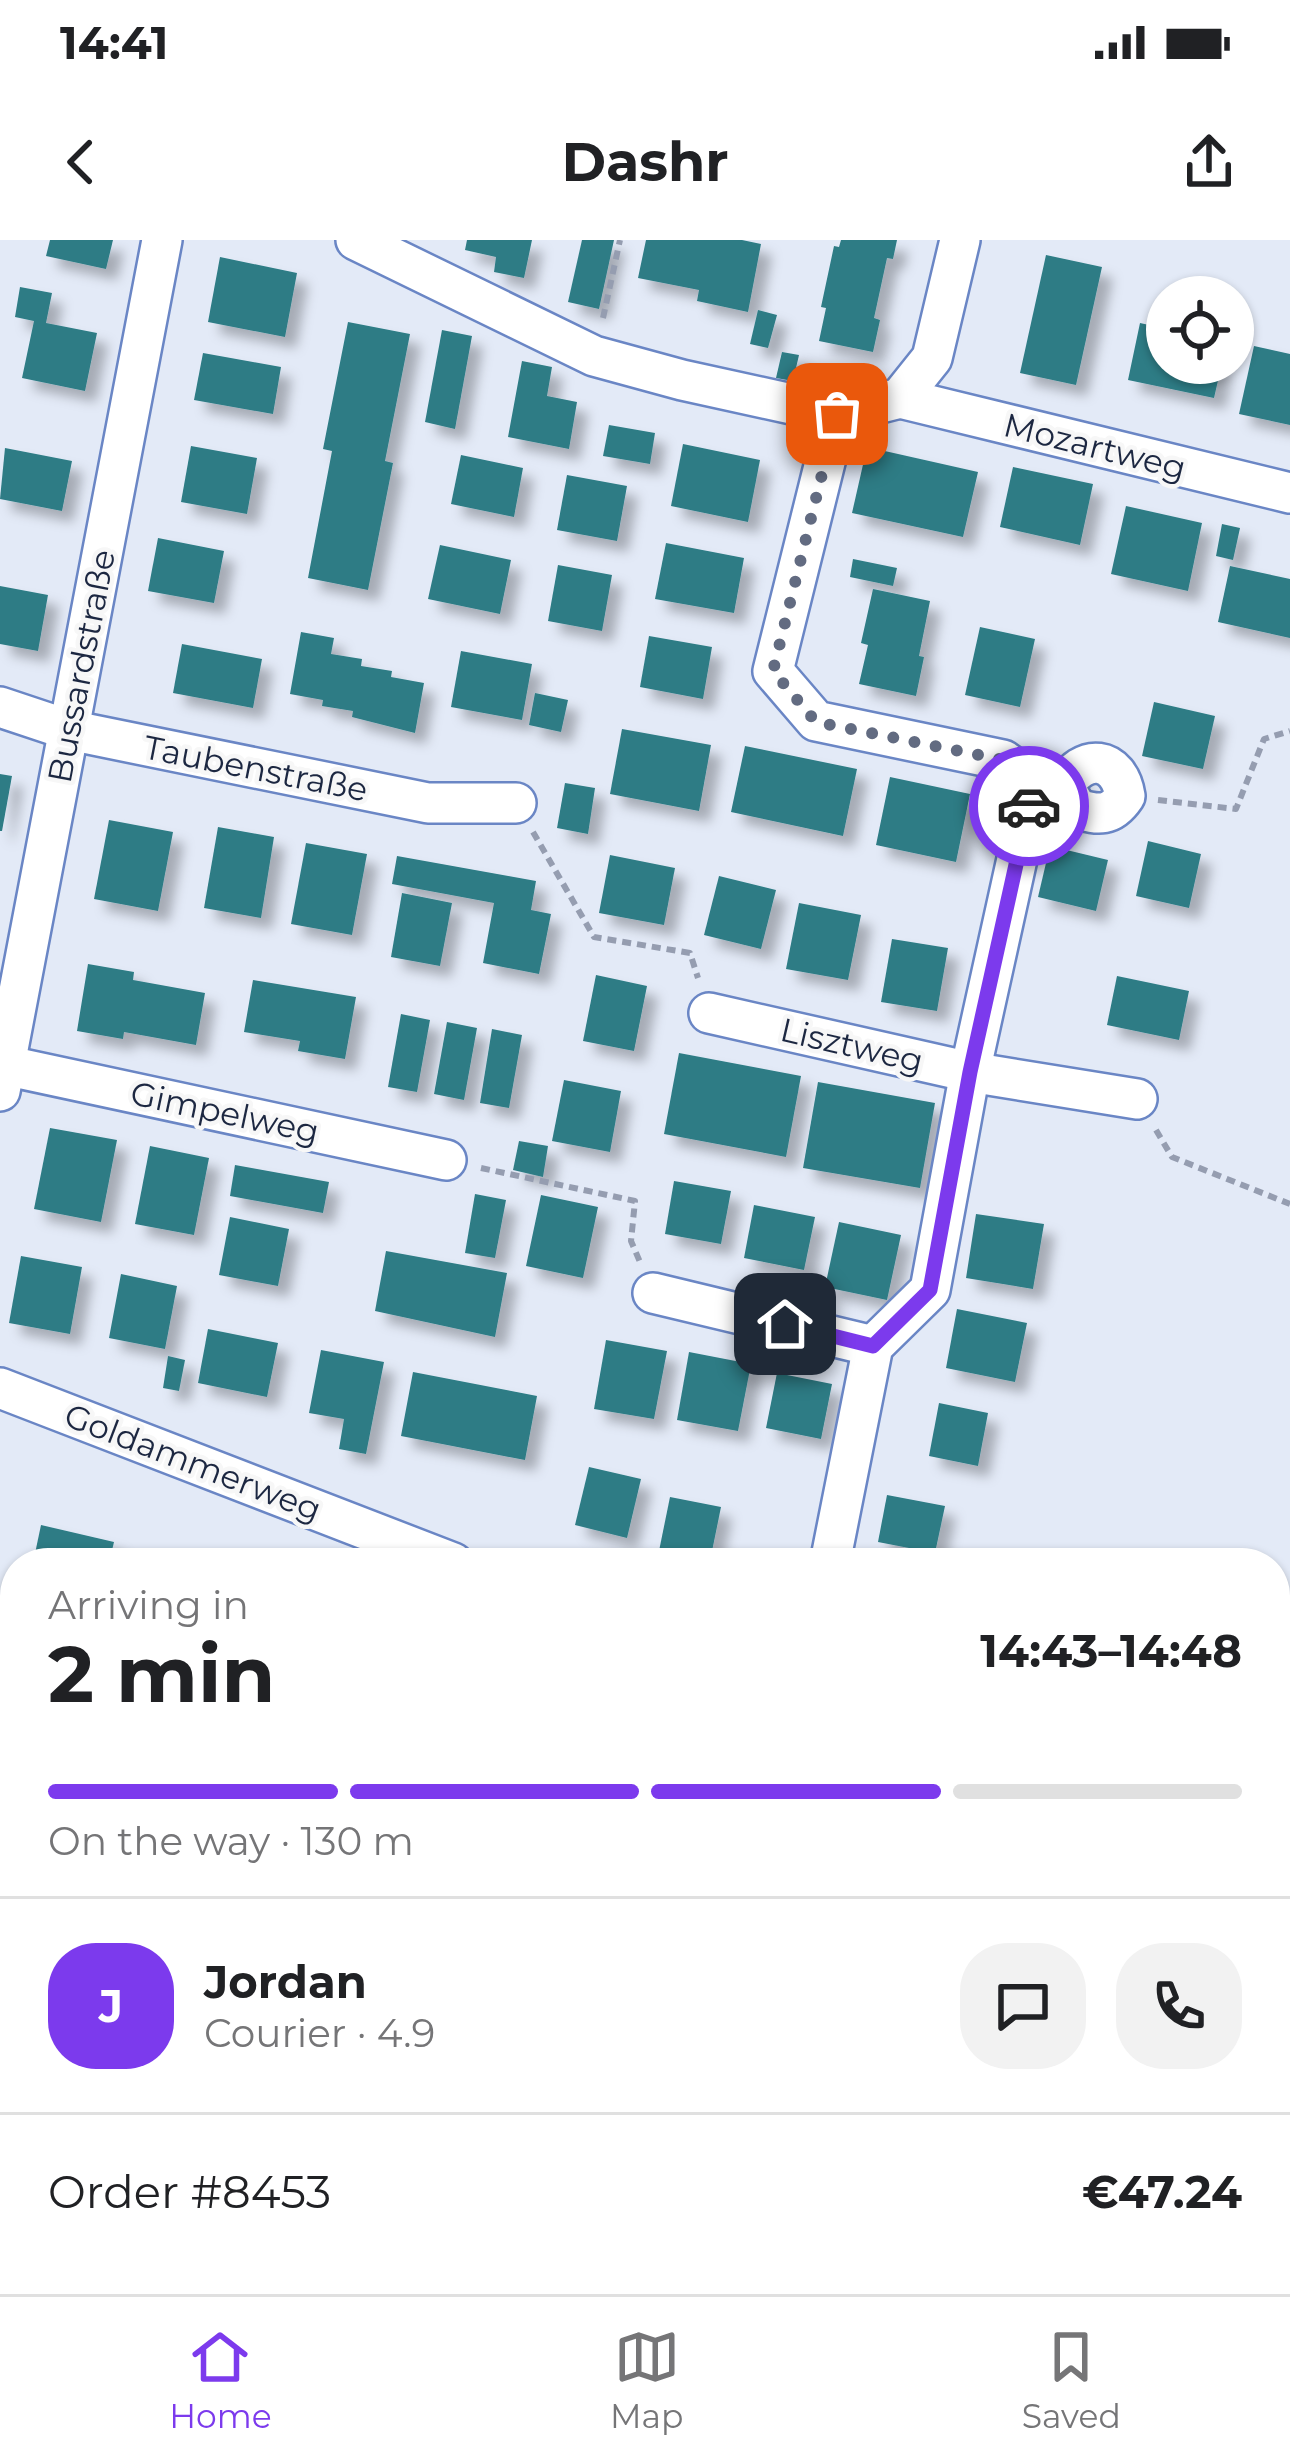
<!DOCTYPE html>
<meta charset="utf-8">
<style>
:root{--surface:#fff;--page:#f2f2f2;--text:#202124;--muted:#757577;--line:#e0e0e0;--accent:#7c3aed}
body{margin:0;font-family:Montserrat,sans-serif;background:var(--page);color:var(--text);height:100vh;display:flex;flex-direction:column;font-size:45px;white-space:nowrap}
*{box-sizing:border-box;margin:0}
p{font-size:39px;color:var(--muted)}
.icon{flex:none;width:66px;height:66px;fill:none;stroke:currentColor;stroke-width:2;stroke-linecap:round;stroke-linejoin:round}
.map{position:relative;flex:1;overflow:hidden}
.panel{position:absolute;left:0px;top:1308px;width:1290px;height:747px;display:flex;flex-direction:column;background:var(--surface);border-radius:48px 48px 0 0;box-shadow:0 3px 9px #0004}
.panel>*{flex:none}
.buttons{position:absolute;left:1146px;top:36px;display:grid;gap:24px}
.buttons a{display:grid;place-items:center;width:108px;height:108px;border-radius:50%;background:var(--surface);box-shadow:0 3px 9px #0004;font-size:60px}
.pin{position:absolute;display:grid;place-items:center;width:102px;height:102px;color:#fff;margin:-51px;border-radius:24px;box-shadow:0 6px 18px #0006}
.courier{position:absolute;display:grid;place-items:center;width:120px;height:120px;margin:-60px;border:9px solid #7c3aed;border-radius:50%;background:#fff;color:#222;box-shadow:0 3px 15px #0007}
.head em{font-style:normal;font-weight:700}
.head div{display:flex;flex-direction:column-reverse}
.head{display:flex;align-items:center;justify-content:space-between;height:204px;padding:0 48px}
h1{font-size:78px;font-weight:700;line-height:90px}
.bar{display:grid;grid-template-columns:repeat(4,1fr);gap:18px 12px;align-content:center;height:144px;padding:0 48px}
.bar i{height:15px;border-radius:9px;background:var(--line)}
.bar .active{background:var(--accent)}
.bar p{grid-column:span 4}
.line{display:flex;align-items:center;gap:30px;padding:0 48px;border-top:3px solid var(--line)}
.line div{flex:1}
.round{display:grid;place-items:center;flex:none;width:126px;height:126px;border-radius:48px;background:var(--page)}
.status{display:flex;justify-content:space-between;align-items:center;height:84px;padding:0 60px;background:var(--surface);direction:ltr}
.status svg{height:33px;fill:currentColor}
header{display:flex;justify-content:space-between;align-items:center;height:156px;padding:0 48px;background:var(--surface);font-size:54px;font-weight:700}
.tabs{display:flex;justify-content:space-around;align-items:center;height:168px;border-top:3px solid var(--line);background:var(--surface);font-size:33px;color:var(--muted)}
.tabs a{display:grid;justify-items:center;gap:6px}
.tabs .active{color:var(--accent)}
.map>svg:first-child{display:block}
.building{fill:#2d7c85;filter:url(#shadow)}
.lines{fill:none;stroke-linecap:round;stroke-linejoin:round}
.minor-casing{stroke:#6a86c5;stroke-width:44}
.path{stroke:#959db0;stroke-width:6;stroke-dasharray:9 6;stroke-linecap:butt}
.minor{stroke:#fff;stroke-width:39}
.done{stroke:#626b81;stroke-width:12;stroke-dasharray:0 21.6}
.route{stroke:#7c3aed;stroke-width:15}
.labels{text-anchor:middle;dominant-baseline:central;stroke-width:9;stroke-linejoin:round;paint-order:stroke}
.street-label{font-size:33px;fill:#1c2741;stroke:#f7f7f7}
</style>
<div class="status"><b>14:41</b><svg viewBox="0 0 49 12"><path d="M0 12V9h3v3zM5 12V6h3v6zM10 12V3h3v9zM15 12V0h3v12zM26 1h20v11H26zM47 4h2v5h-2z"/></svg></div>
<header><svg class="icon" aria-label="back" viewBox="0 0 24 24"><path d="M15 5l-7 7 7 7"/></svg>Dashr<svg class="icon" aria-label="share" viewBox="0 0 24 24"><path d="M12 15V3M7 8l5-5 5 5M5 13v7h14v-7"/></svg></header>
<div class="map">
<svg width="1290" height="2054" viewBox="0 0 1290 2054">
<defs>
<filter id="shadow"><feDropShadow dx="11" dy="11" stdDeviation="6" flood-color="#0004"/></filter>
</defs>
<rect width="100%" height="100%" fill="#e3eaf7"/>
<g class="building">
<polygon points="50,0 113,0 106,29 46,16"/>
<polygon points="467,0 532,0 524,38 494,32 496,17 465,10"/>
<polygon points="582,0 614,0 599,69 568,62"/>
<polygon points="646,0 742,0 761,4 748,72 697,61 699,50 638,38"/>
<polygon points="841,0 897,0 893,19 887,18 874,78 880,80 873,112 819,101 826,68 821,67 834,6 839,7"/>
<polygon points="1046,15 1102,27 1076,145 1020,133"/>
<polygon points="220,17 297,33 285,97 208,82"/>
<polygon points="20,47 52,53 46,83 97,93 85,151 22,138 34,81 15,77"/>
<polygon points="758,70 777,75 768,108 750,104"/>
<polygon points="348,82 410,94 385,221 393,223 368,350 308,338 332,211 323,209"/>
<polygon points="1140,83 1167,89 1167,123 1222,123 1214,158 1128,140"/>
<polygon points="442,90 472,96 455,189 425,182"/>
<polygon points="1254,106 1290,114 1290,185 1239,174"/>
<polygon points="782,112 799,115 793,141 776,138"/>
<polygon points="203,113 281,127 273,174 194,160"/>
<polygon points="522,121 552,127 547,156 577,162 569,209 508,197"/>
<polygon points="609,185 655,193 650,224 603,216"/>
<polygon points="683,204 760,220 748,282 671,266"/>
<polygon points="191,206 257,218 247,274 181,262"/>
<polygon points="867,207 978,232 963,297 852,273"/>
<polygon points="5,208 72,221 62,271 0,259"/>
<polygon points="461,215 523,228 514,277 451,264"/>
<polygon points="1013,227 1093,244 1080,305 1000,287"/>
<polygon points="567,235 627,246 617,301 557,290"/>
<polygon points="1126,266 1202,283 1188,351 1111,334"/>
<polygon points="1222,284 1240,288 1233,320 1216,316"/>
<polygon points="158,298 224,311 214,363 148,351"/>
<polygon points="666,303 744,318 734,373 655,359"/>
<polygon points="440,305 511,320 500,374 428,359"/>
<polygon points="853,319 897,328 893,346 850,337"/>
<polygon points="558,325 612,335 602,391 548,381"/>
<polygon points="1230,326 1290,339 1290,398 1218,382"/>
<polygon points="0,346 48,355 38,411 0,404"/>
<polygon points="873,349 930,361 919,416 924,417 916,456 859,444 868,405 861,403"/>
<polygon points="980,387 1035,399 1020,467 965,455"/>
<polygon points="301,392 334,398 331,414 362,419 361,426 392,431 391,437 424,443 415,493 352,477 353,471 322,466 323,460 290,454"/>
<polygon points="649,396 712,407 703,459 640,447"/>
<polygon points="182,404 262,419 253,468 173,453"/>
<polygon points="461,411 532,424 522,480 451,467"/>
<polygon points="535,453 568,460 561,492 529,485"/>
<polygon points="1154,462 1215,476 1203,529 1142,516"/>
<polygon points="622,489 711,505 699,571 610,554"/>
<polygon points="745,506 857,529 843,596 731,572"/>
<polygon points="0,534 12,536 2,591 0,591"/>
<polygon points="890,537 970,554 956,622 876,605"/>
<polygon points="565,543 595,548 588,594 557,588"/>
<polygon points="109,580 173,592 158,671 94,659"/>
<polygon points="218,587 274,597 261,678 204,668"/>
<polygon points="1148,601 1201,614 1189,668 1136,656"/>
<polygon points="306,603 367,614 352,695 291,684"/>
<polygon points="1050,606 1108,620 1096,671 1038,657"/>
<polygon points="610,615 675,628 664,685 599,673"/>
<polygon points="397,616 536,641 531,670 551,674 539,734 483,723 494,663 392,644"/>
<polygon points="719,636 776,650 761,709 704,695"/>
<polygon points="402,653 452,663 440,726 391,717"/>
<polygon points="799,663 861,675 848,740 786,729"/>
<polygon points="892,699 948,708 937,771 881,762"/>
<polygon points="88,724 134,732 133,740 205,753 196,805 124,792 123,799 77,791"/>
<polygon points="596,735 647,746 634,811 583,801"/>
<polygon points="1117,736 1189,751 1179,800 1107,785"/>
<polygon points="253,740 356,757 345,819 298,811 300,801 244,792"/>
<polygon points="401,774 430,780 417,852 388,847"/>
<polygon points="447,782 477,788 464,860 434,854"/>
<polygon points="492,789 522,795 509,868 480,863"/>
<polygon points="679,813 801,836 786,917 664,894"/>
<polygon points="564,840 621,851 610,912 552,901"/>
<polygon points="818,842 935,863 920,948 803,928"/>
<polygon points="50,888 117,900 101,982 34,969"/>
<polygon points="519,901 548,906 543,937 513,930"/>
<polygon points="150,906 209,918 194,995 135,984"/>
<polygon points="235,925 329,942 323,973 230,956"/>
<polygon points="674,941 731,951 721,1004 665,994"/>
<polygon points="475,954 506,960 495,1018 465,1013"/>
<polygon points="541,955 598,967 583,1038 526,1026"/>
<polygon points="754,965 815,977 804,1030 744,1018"/>
<polygon points="976,974 1044,984 1033,1049 966,1038"/>
<polygon points="230,977 289,989 278,1046 219,1035"/>
<polygon points="839,982 901,995 887,1060 825,1047"/>
<polygon points="386,1011 507,1033 495,1097 375,1071"/>
<polygon points="21,1016 82,1027 70,1094 9,1083"/>
<polygon points="121,1034 177,1046 165,1109 109,1098"/>
<polygon points="957,1069 1027,1083 1015,1142 946,1128"/>
<polygon points="208,1089 278,1103 267,1157 198,1143"/>
<polygon points="606,1100 667,1111 654,1179 594,1169"/>
<polygon points="321,1110 384,1122 366,1214 339,1209 344,1179 309,1173"/>
<polygon points="689,1112 751,1124 738,1191 677,1180"/>
<polygon points="168,1116 185,1120 179,1151 163,1148"/>
<polygon points="413,1132 537,1156 525,1220 401,1196"/>
<polygon points="777,1133 832,1144 821,1199 766,1188"/>
<polygon points="939,1163 988,1173 978,1226 929,1216"/>
<polygon points="589,1227 641,1239 627,1298 575,1285"/>
<polygon points="887,1255 945,1266 935,1313 878,1302"/>
<polygon points="670,1257 721,1267 710,1321 659,1311"/>
<polygon points="41,1285 114,1302 109,1323 33,1323"/>
</g>
<g class="lines">
<g class="minor-casing">
<g id="minor">
<polyline points="356,0 594,116 682,140 837,174"/>
<polyline points="900,158 1290,253"/>
<polyline points="0,467 69,490 428,563 516,563"/>
<path d="M1034,542L1064,547L1077,569C1099,575 1111,577 1125,556C1119,516 1082,512 1064,547"/>
<polyline points="709,773 970,832 1137,859"/>
<polyline points="4,825 446,920"/>
<polyline points="0,851 162,0"/>
<polyline points="653,1053 873,1106"/>
<polyline points="0,1148 453,1323"/>
<polyline points="830,1323 873,1106 930,1050 970,832 1034,542 1003,520 816,481 773,431 837,174 900,158 932,118 960,0"/>
</g>
</g>
<g class="path">
<polyline points="603,78 620,0"/>
<polyline points="1158,560 1236,569 1264,499 1290,491"/>
<polyline points="533,592 594,697 690,713 698,738"/>
<polyline points="1156,890 1172,917 1290,964"/>
<polyline points="481,928 635,961 631,1001 640,1022"/>
<polyline points="0,1533 15,1534"/>
<polyline points="1275,1575 1290,1580"/>
<polyline points="0,1999 15,1997"/>
<polyline points="442,2040 486,2054"/>
</g>
<use href="#minor" class="minor"/>
</g>
<g class="lines">
<polyline class="done" points="837,174 773,431 816,482 1004,520 1034,542 1029,566"/>
<polyline class="route" points="785,1084 873,1106 930,1050 970,832 1029,566"/>
</g>
<g class="labels">
<g class="street-label">
<text transform="translate(1095 206) rotate(14)">Mozartweg</text>
<text transform="translate(81 426) rotate(-79)">Bussardstraße</text>
<text transform="translate(256 528) rotate(11)">Taubenstraße</text>
<text transform="translate(852 805) rotate(13)">Lisztweg</text>
<text transform="translate(225 872) rotate(12)">Gimpelweg</text>
<text transform="translate(193 1222) rotate(21)">Goldammerweg</text>
</g>
</g>
</svg>
<div class="buttons">
<a><svg class="icon" aria-label="locate" viewBox="0 0 24 24"><circle cx="12" cy="12" r="6"/><path d="M12 2v4M12 18v4M2 12h4M18 12h4"/></svg></a>
</div>
<div class="pin" style="left:837px;top:174px;background:#ea580c"><svg class="icon" aria-label="bag" viewBox="0 0 24 24"><path d="M5 8h14l-1 12H6zM9 8a3 3 0 0 1 6 0"/></svg></div>
<div class="pin" style="left:785px;top:1084px;background:#1f2937"><svg class="icon" aria-label="home" viewBox="0 0 24 24"><path d="M3 11l9-7 9 7M6 9v11h12V9"/></svg></div>
<div class="courier" style="left:1029px;top:566px"><svg class="icon" aria-label="car" viewBox="0 0 24 24"><path d="M5 17H2v-5l4-1 3-4h7l3 4 3 1v5h-3M9 17h6M6 11h13"/><circle cx="7" cy="17" r="2"/><circle cx="17" cy="17" r="2"/></svg></div>
<section class="panel">
<div class="head"><div><h1>2 min</h1><p>Arriving in</p></div><em>14:43–14:48</em></div>
<div class="bar"><i class="active"></i><i class="active"></i><i class="active"></i><i></i><p>On the way · 130 m</p></div>
<div class="line" style="height:216px"><b class="round" style="background:var(--accent);color:#fff">J</b><div><b>Jordan</b><p>Courier · 4.9</p></div><a class="round"><svg class="icon" aria-label="chat" viewBox="0 0 24 24"><path d="M4 5h16v11H9l-5 4z"/></svg></a><a class="round"><svg class="icon" aria-label="phone" viewBox="0 0 24 24"><path d="M5 4h4l2 5-3 2q2 4 5 5l2-3 5 2v4C11 20 4 13 5 4z"/></svg></a></div>
<div class="line" style="height:156px"><div>Order #8453</div><b>€47.24</b></div>
</section>
</div>
<nav class="tabs">
<a class="active"><svg class="icon" aria-label="home" viewBox="0 0 24 24"><path d="M3 11l9-7 9 7M6 9v11h12V9"/></svg>Home</a>
<a><svg class="icon" aria-label="map" viewBox="0 0 24 24"><path d="M3 6l6-2 6 2 6-2v14l-6 2-6-2-6 2zM9 4v14M15 6v14"/></svg>Map</a>
<a><svg class="icon" aria-label="saved" viewBox="0 0 24 24"><path d="M7 4h10v16l-5-4-5 4z"/></svg>Saved</a>
</nav>
